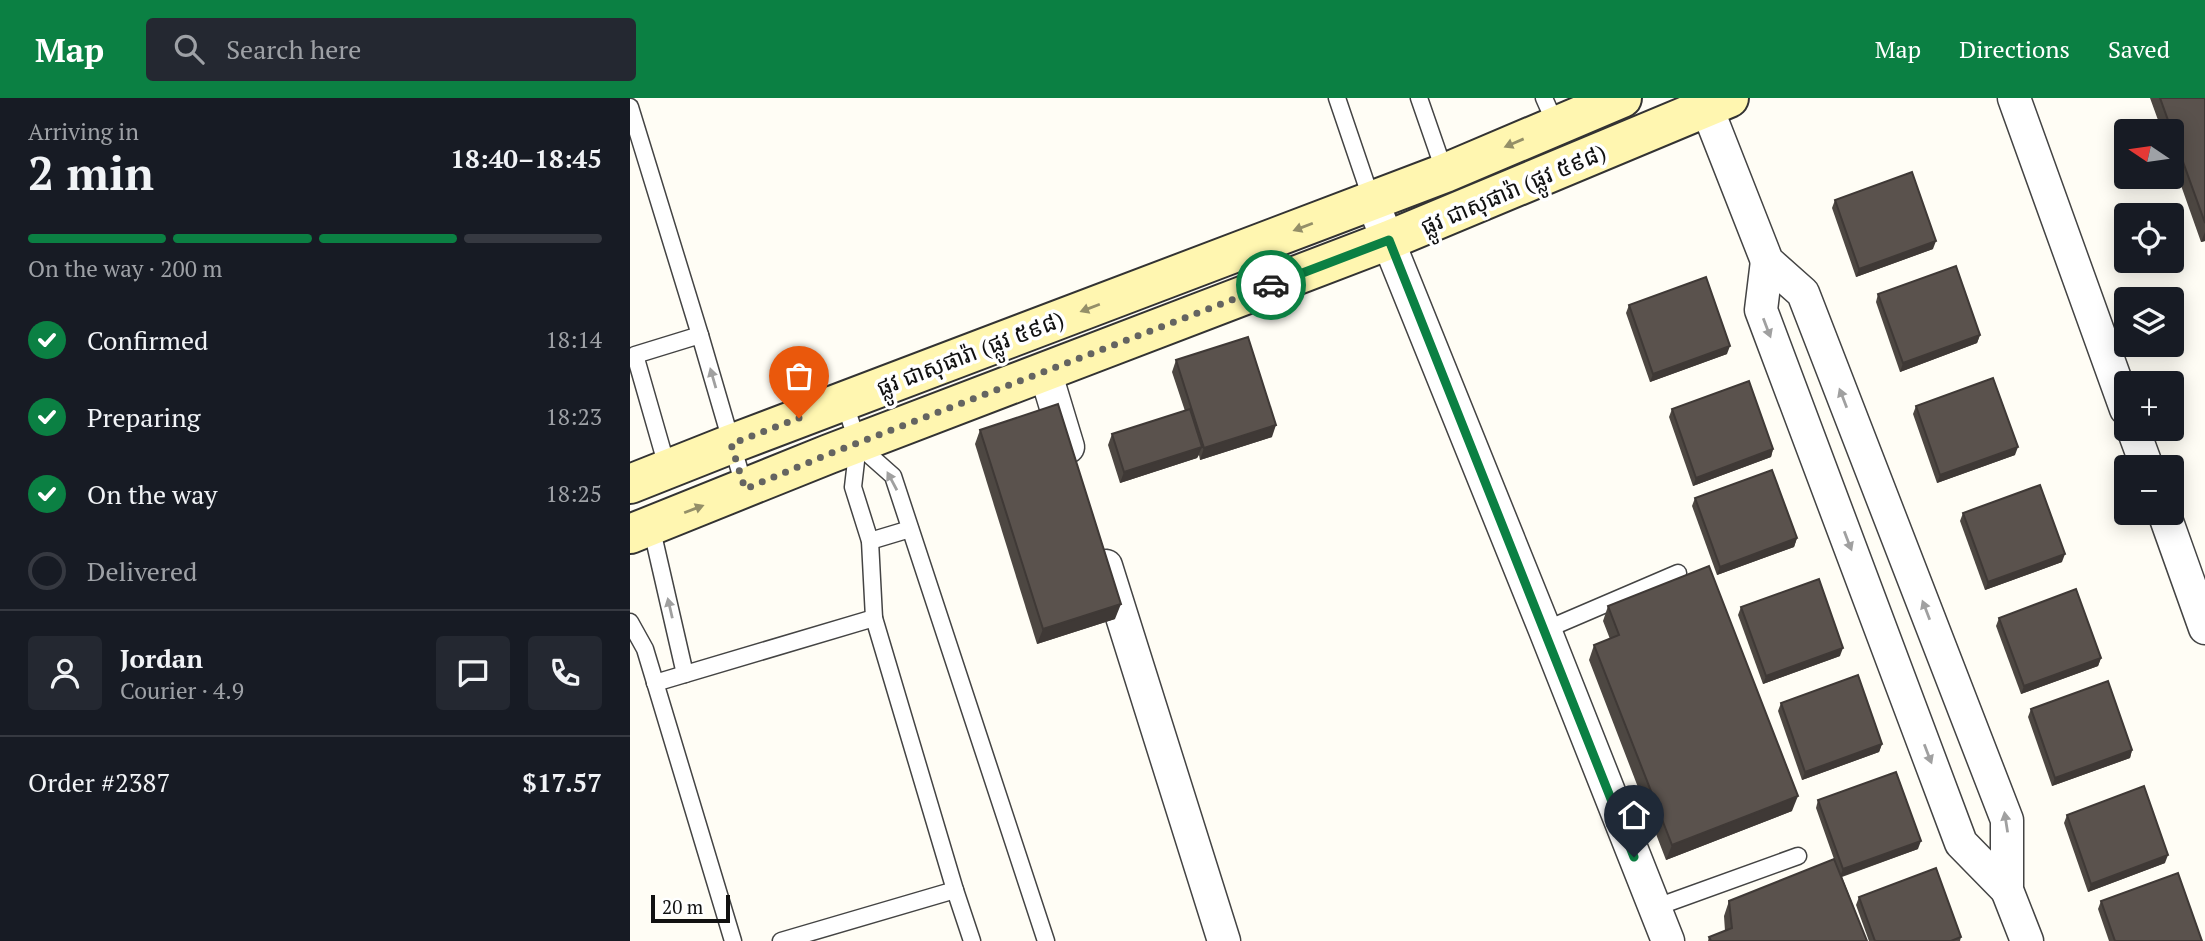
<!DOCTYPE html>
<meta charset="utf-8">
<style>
:root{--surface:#171b24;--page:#242831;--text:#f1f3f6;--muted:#9ea1a6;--line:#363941;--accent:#0b8043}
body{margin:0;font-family:"PT Serif","Noto Sans Khmer",serif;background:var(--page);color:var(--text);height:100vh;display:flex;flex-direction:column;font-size:26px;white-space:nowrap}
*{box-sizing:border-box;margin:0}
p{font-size:23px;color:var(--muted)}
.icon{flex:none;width:38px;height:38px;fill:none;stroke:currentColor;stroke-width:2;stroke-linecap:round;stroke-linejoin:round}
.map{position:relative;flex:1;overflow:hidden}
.side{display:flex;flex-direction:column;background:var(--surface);width:630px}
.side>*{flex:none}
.needle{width:46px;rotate:283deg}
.fabs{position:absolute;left:1484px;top:21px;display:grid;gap:14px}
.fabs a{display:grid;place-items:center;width:70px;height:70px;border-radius:7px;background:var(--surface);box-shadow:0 4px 18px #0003;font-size:35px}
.scale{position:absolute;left:21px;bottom:18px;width:79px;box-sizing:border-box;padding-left:7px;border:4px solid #111;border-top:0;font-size:19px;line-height:24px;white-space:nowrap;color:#111;-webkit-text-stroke:5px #fff;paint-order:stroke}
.pin{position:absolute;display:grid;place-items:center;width:60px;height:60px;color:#fff;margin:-72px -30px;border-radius:50% 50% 50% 0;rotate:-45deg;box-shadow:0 0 7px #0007}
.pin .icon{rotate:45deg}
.courier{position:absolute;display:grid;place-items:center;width:70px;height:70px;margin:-35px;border:5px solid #0b8043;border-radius:50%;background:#fff;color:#222;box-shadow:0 2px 9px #0007}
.summary em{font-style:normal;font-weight:800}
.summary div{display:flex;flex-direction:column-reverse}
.summary{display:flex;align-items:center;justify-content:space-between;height:119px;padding:0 28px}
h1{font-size:46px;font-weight:800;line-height:52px}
.bar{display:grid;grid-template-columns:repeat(4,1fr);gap:10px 7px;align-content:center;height:84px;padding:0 28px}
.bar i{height:9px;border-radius:5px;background:var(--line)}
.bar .active{background:var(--accent)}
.bar p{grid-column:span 4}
.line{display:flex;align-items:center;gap:18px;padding:0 28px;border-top:2px solid var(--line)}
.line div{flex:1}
.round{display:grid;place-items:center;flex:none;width:74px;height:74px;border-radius:7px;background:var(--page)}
ol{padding:0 28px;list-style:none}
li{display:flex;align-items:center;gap:21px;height:77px}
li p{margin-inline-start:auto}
li .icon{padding:7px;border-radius:50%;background:var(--accent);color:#fff;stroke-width:4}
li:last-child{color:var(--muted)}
li i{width:38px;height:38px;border:4px solid var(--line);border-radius:50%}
header{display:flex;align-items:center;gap:42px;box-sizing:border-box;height:98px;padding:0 35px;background:var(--accent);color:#fff}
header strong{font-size:33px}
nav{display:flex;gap:38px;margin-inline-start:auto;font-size:24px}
.search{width:490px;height:63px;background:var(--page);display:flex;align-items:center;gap:18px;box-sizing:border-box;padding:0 24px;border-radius:7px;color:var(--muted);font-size:26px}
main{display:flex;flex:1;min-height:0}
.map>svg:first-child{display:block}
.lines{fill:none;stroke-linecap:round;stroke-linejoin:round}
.service-casing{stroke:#444;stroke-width:19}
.minor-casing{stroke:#444;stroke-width:35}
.secondary-casing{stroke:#333;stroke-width:42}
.service{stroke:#fff;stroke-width:16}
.minor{stroke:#fff;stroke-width:32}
.secondary{stroke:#fff6b0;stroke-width:38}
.wall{fill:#4d4742}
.shaded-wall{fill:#3f3936}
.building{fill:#5a524d;stroke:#3f3936;stroke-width:2}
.oneway{fill:#948f68}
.oneway2{fill:#a0a0a0}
.done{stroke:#646461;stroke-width:7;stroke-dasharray:0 12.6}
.route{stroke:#0b8043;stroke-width:9}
.labels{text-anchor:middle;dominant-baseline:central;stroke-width:7;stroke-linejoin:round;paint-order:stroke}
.street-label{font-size:23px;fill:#111;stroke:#fff}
</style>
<header>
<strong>Map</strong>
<div class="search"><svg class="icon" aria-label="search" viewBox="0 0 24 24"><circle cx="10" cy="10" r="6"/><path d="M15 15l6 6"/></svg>Search here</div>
<nav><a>Map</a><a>Directions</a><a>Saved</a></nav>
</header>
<main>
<section class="side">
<div class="summary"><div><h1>2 min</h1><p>Arriving in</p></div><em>18:40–18:45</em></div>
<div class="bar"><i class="active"></i><i class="active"></i><i class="active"></i><i></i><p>On the way · 200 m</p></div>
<ol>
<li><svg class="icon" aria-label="check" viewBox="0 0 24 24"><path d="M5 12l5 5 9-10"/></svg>Confirmed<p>18:14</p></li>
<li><svg class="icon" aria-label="check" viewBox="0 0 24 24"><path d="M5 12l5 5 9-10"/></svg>Preparing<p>18:23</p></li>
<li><svg class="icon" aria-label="check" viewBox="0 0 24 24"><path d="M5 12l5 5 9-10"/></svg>On the way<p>18:25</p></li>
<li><i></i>Delivered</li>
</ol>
<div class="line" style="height:126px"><a class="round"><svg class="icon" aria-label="person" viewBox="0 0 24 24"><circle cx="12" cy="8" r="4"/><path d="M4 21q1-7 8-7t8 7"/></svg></a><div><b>Jordan</b><p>Courier · 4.9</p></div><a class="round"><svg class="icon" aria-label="chat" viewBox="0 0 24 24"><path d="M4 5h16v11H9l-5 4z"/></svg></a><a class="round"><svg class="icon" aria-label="phone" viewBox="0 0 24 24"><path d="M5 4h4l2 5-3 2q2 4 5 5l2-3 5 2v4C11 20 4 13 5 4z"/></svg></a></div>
<div class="line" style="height:91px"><div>Order #2387</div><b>$17.57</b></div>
</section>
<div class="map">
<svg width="1575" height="843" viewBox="0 0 1575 843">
<rect width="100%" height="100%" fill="#fffdf5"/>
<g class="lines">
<g class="service-casing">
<g id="service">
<polyline points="707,0 742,103"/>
<polyline points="789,0 815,75"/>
<polyline points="914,0 926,27"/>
<polyline points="0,9 70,237"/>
<polyline points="228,347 263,378 416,843"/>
<polyline points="38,372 5,257 70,237 115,391"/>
<polyline points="21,428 55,576"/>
<polyline points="240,443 280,431"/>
<polyline points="0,524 15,551 103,843"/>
<polyline points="915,532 1048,475"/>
<polyline points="25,585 244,520"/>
<polyline points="325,792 342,843"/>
<polyline points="1024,810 1168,758"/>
<polyline points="151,843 325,792 244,520 240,443 223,389 228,346 214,303"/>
</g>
</g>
<g class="minor-casing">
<g id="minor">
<polyline points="1073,0 1137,163 1173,195 1377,722 1377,792 1397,843"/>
<polyline points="1384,0 1496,311"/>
<polyline points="742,103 915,532 1038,843"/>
<polyline points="1137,163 1131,212 1331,745 1377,792"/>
<polyline points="415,273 438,349"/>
<polyline points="1503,331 1517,369"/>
<polyline points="1534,415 1575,530"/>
<polyline points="476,468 594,843"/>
</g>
</g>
<g class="secondary-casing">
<g id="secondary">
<polyline points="0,386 101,346 815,75 992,0"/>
<polyline points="0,436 199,356 759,142 1099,0"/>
</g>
</g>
<use href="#service" class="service"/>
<use href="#minor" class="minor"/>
<use href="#secondary" class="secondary"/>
</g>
<g class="wall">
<polygon points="1520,0 1575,0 1575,143 1571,144 1542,62 1542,33 1532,33"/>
<polygon points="1205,102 1303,151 1226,179 1202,110"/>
<polygon points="1248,196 1350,237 1347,245 1270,274 1246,204"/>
<polygon points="999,207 1097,256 1020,284 996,215"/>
<polygon points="546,262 642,339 570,362 569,357 567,360 490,385 478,347 482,336 555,313 542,274"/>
<polygon points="1286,308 1385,357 1307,385 1283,316"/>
<polygon points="1042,311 1143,351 1141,359 1063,388 1039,319"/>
<polygon points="350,332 485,521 407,546 345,346"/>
<polygon points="1065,400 1167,440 1164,449 1087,477 1062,408"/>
<polygon points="1333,415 1432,464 1355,492 1330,423"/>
<polygon points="978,508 1162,713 1036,762 959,562 964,547 980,541 973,523"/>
<polygon points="1111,509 1210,558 1133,586 1108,517"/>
<polygon points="1369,520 1471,560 1468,568 1391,596 1366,528"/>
<polygon points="1151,605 1252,646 1249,654 1172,682 1148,613"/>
<polygon points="1401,611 1502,652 1500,660 1422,688 1398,619"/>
<polygon points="1188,702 1288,751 1212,779 1237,843 1078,843 1079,839 1095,833 1094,818 1099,803 1204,761 1186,710"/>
<polygon points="1437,717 1535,765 1458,794 1434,725"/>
<polygon points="1229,799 1331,839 1330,843 1239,843 1226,807"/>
<polygon points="1471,803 1572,843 1479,843 1468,811"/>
</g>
<g class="shaded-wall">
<polygon points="1575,134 1575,143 1571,144"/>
<polygon points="1306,143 1303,151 1226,179 1229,171"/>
<polygon points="1350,237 1347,245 1270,274 1273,265"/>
<polygon points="1100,248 1097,256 1020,284 1023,276"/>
<polygon points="646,327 642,339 570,362 574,350"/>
<polygon points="572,349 567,360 490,385 494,374"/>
<polygon points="1388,349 1385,357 1307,385 1310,377"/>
<polygon points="1143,351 1141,359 1063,388 1066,380"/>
<polygon points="1167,440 1164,449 1087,477 1090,469"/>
<polygon points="1435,456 1432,464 1355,492 1358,484"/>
<polygon points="491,506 485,521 407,546 413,531"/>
<polygon points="1213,550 1210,558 1133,586 1136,578"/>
<polygon points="1471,560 1468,568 1391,596 1394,588"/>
<polygon points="1252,646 1249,654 1172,682 1175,674"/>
<polygon points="1502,652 1500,660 1422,688 1425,680"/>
<polygon points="1168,698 1162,713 1036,762 1042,747"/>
<polygon points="1291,743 1288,751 1210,779 1213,771"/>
<polygon points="1538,757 1535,765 1458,794 1461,786"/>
</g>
<g class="building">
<polygon points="1530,0 1575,0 1575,125"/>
<polygon points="1282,74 1306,143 1229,171 1205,102"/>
<polygon points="1326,168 1350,237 1273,265 1248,196"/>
<polygon points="1076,179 1100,248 1023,276 999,207"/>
<polygon points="618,239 646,327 574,350 546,262"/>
<polygon points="1363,280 1388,349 1310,377 1286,308"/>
<polygon points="1119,283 1143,351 1066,380 1042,311"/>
<polygon points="428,306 491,506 413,531 350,332"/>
<polygon points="560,311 572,349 494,374 482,336"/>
<polygon points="1142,372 1167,440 1090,469 1065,400"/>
<polygon points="1410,387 1435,456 1358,484 1333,415"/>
<polygon points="1079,468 1168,698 1042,747 964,547 989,537 978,508"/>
<polygon points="1189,481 1213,550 1136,578 1111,509"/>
<polygon points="1446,491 1471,560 1394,588 1369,520"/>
<polygon points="1228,577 1252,646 1175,674 1151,605"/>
<polygon points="1478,583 1502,652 1425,680 1401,611"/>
<polygon points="1266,674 1291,743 1213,771 1188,702"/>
<polygon points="1514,688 1538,757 1461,786 1437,717"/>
<polygon points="1204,761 1237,843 1081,843 1079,839 1102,830 1099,803"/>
<polygon points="1306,770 1331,839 1321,843 1245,843 1229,799"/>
<polygon points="1548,775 1572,843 1485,843 1471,803"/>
</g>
<defs><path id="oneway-solid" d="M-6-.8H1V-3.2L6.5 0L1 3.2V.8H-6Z" transform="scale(1.75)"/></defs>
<g class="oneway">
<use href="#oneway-solid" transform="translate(884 45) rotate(157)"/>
<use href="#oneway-solid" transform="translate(673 129) rotate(159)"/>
<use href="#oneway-solid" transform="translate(460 210) rotate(159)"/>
<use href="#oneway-solid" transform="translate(64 411) rotate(-21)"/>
</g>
<g class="oneway2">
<use href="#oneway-solid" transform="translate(1137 230) rotate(69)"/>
<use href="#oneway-solid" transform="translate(83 280) rotate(-106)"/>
<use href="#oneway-solid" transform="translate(1213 300) rotate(-111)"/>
<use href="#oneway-solid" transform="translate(262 383) rotate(-118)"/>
<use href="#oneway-solid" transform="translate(1218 443) rotate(69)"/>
<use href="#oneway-solid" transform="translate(40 510) rotate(-103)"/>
<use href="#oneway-solid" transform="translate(1296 512) rotate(-111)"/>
<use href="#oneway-solid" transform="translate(1298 656) rotate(69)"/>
<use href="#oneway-solid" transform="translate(1376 724) rotate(-99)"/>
</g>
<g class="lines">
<polyline class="done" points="169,320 101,346 115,391 199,356 641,187"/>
<polyline class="route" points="641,187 759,142 1004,759"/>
</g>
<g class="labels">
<g class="street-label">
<text transform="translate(883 91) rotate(-23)">ផ្លូវ ជាសុផារ៉ា (ផ្លូវ ៥៩៨)</text>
<text transform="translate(340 255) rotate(-21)">ផ្លូវ ជាសុផារ៉ា (ផ្លូវ ៥៩៨)</text>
</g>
</g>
</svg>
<div class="fabs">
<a><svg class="needle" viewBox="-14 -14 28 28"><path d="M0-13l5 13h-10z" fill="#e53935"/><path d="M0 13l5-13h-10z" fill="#9ea1a6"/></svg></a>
<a><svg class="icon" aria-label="locate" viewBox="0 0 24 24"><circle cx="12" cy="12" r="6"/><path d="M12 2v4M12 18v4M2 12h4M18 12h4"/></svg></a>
<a><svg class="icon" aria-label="layers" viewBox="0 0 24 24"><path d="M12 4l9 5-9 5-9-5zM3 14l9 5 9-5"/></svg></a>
<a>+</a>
<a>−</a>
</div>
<div class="scale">20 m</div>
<div class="pin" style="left:169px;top:320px;background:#ea580c"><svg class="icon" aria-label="bag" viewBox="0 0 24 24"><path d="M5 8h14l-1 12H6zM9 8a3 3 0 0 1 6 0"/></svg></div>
<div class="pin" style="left:1004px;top:759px;background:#1f2937"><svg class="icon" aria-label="home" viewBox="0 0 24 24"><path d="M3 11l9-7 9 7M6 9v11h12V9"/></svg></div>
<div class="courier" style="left:641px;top:187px"><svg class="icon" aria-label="car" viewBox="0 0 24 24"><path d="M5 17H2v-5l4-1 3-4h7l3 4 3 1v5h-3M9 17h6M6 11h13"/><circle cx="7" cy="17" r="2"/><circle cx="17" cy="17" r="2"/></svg></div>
</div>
</main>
